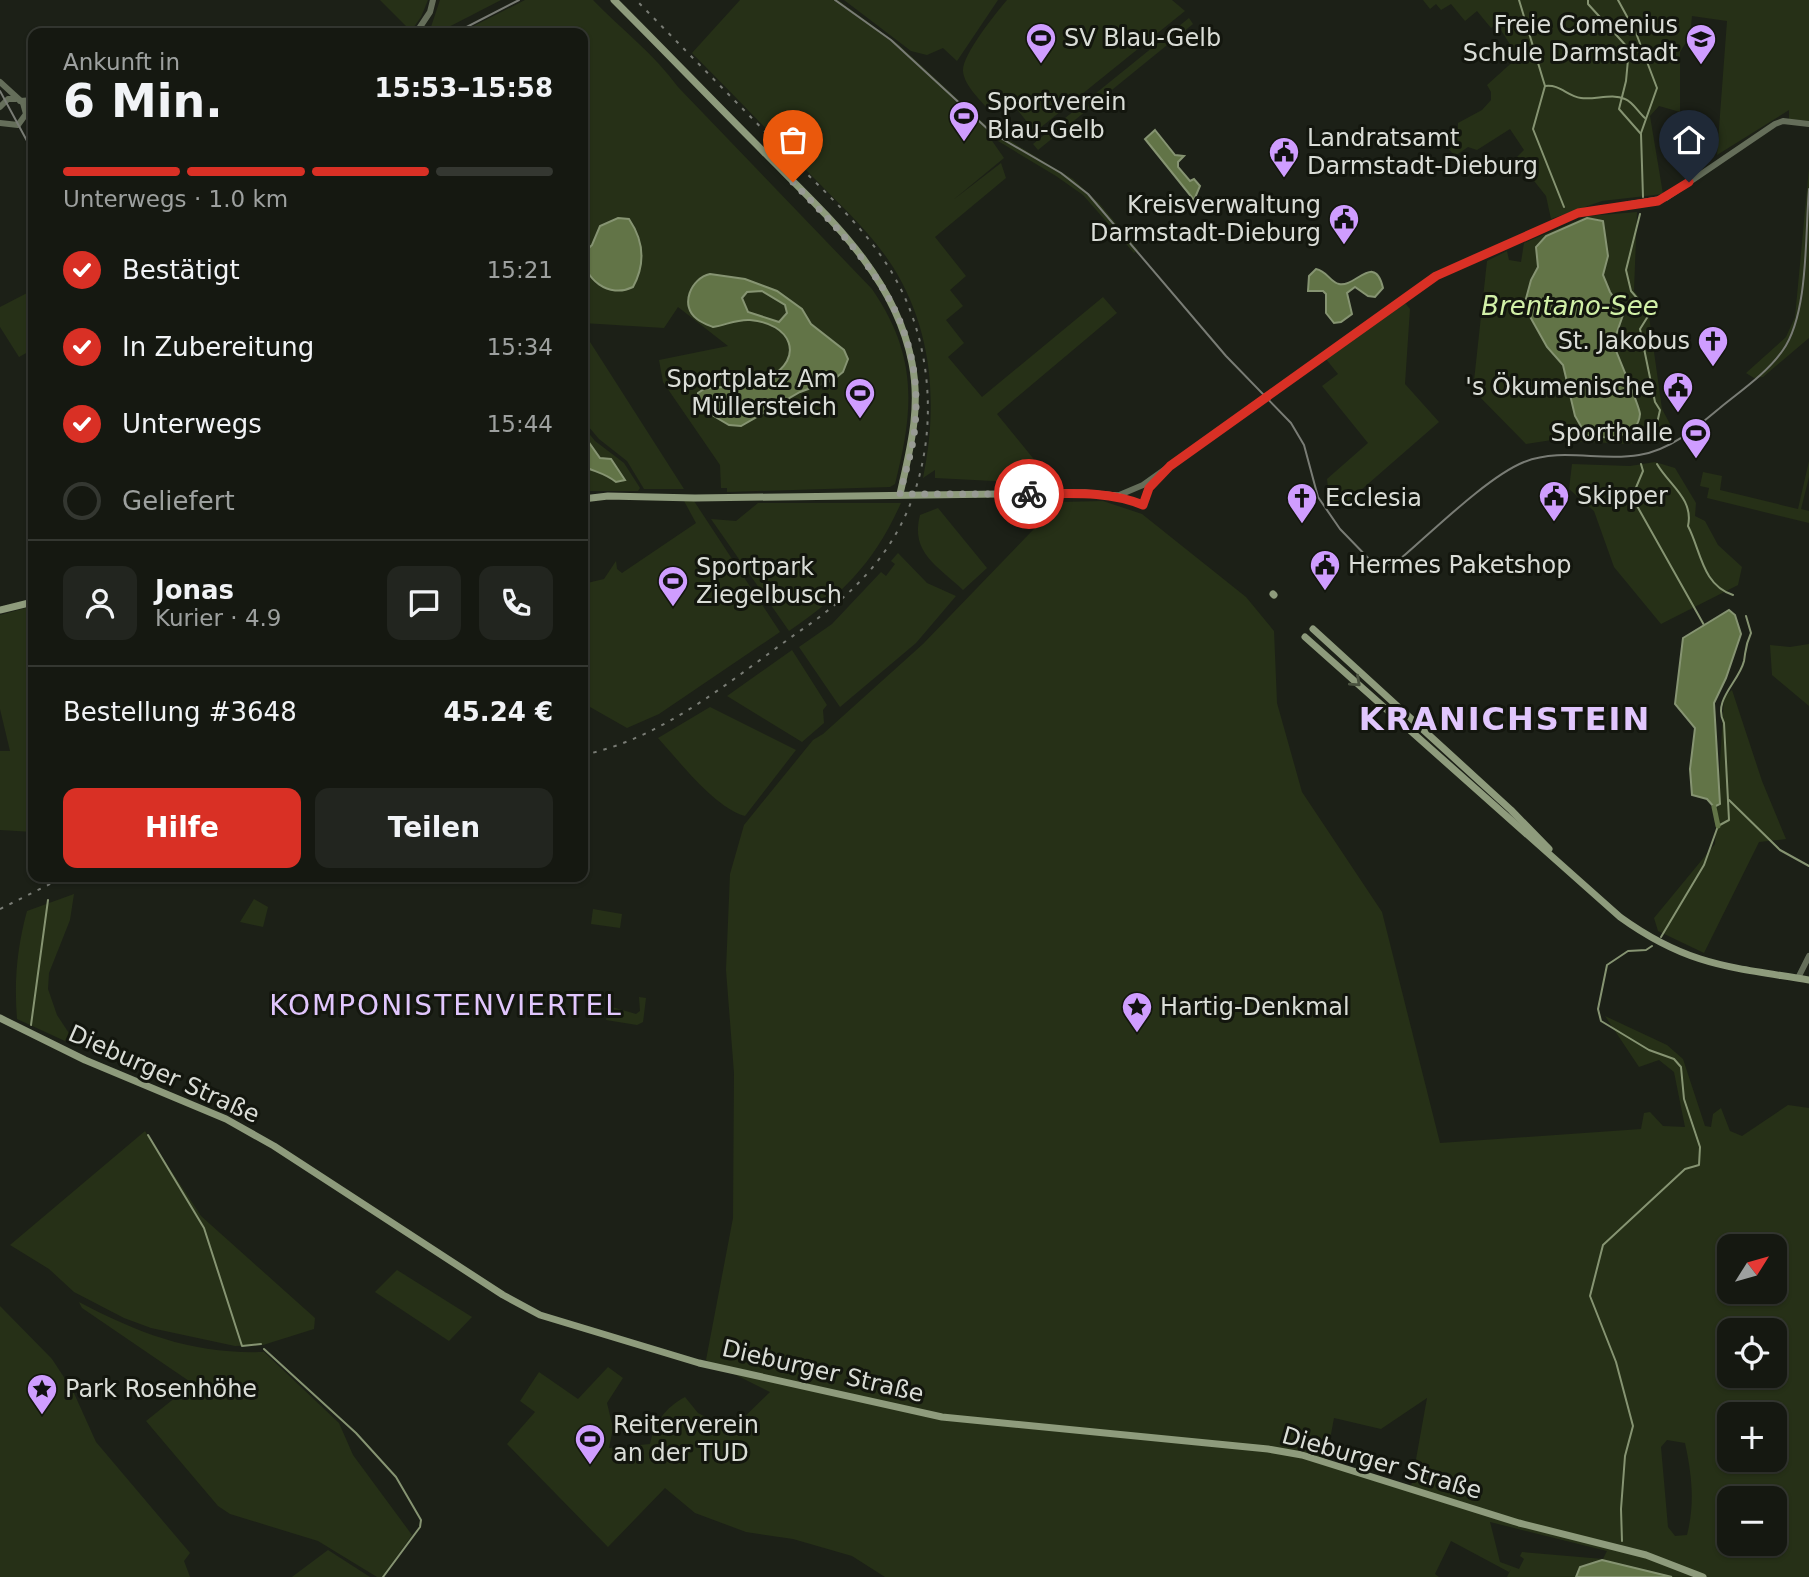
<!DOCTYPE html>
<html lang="de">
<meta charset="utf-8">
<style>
:root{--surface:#151811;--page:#22251f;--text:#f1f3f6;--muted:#9da09f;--line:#343731;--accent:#d93025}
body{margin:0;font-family:"DejaVu Sans",sans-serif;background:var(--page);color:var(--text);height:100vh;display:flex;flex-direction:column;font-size:26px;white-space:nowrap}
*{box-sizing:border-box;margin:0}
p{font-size:23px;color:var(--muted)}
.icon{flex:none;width:38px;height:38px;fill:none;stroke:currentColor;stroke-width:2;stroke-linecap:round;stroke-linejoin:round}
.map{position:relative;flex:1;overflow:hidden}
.sheet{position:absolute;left:28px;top:28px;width:560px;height:854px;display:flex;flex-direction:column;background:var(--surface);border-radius:14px;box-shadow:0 2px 5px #0004,0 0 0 2px var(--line)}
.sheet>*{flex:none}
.needle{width:46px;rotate:53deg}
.tools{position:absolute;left:1717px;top:1234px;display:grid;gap:14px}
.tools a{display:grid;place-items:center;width:70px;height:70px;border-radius:14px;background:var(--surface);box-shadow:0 2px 5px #0004,0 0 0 2px var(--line);font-size:35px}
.pin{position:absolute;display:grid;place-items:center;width:60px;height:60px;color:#fff;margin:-72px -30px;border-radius:50% 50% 50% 0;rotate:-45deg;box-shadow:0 0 7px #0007}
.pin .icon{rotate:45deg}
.courier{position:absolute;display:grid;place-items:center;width:70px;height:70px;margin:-35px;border:5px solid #d93025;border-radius:50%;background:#fff;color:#222;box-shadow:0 2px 9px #0007}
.headline em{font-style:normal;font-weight:700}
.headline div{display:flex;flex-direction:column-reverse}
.headline{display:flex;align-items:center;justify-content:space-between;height:119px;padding:0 35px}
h1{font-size:46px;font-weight:700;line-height:52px}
.bar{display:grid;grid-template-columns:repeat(4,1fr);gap:10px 7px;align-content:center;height:84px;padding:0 35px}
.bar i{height:9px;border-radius:5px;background:var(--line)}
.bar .selected{background:var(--accent)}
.bar p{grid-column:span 4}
.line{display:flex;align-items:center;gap:18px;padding:0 35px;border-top:2px solid var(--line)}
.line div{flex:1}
.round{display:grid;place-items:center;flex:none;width:74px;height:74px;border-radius:14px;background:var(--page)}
ol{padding:0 35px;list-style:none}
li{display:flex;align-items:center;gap:21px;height:77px}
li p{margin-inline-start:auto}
li .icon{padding:7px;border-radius:50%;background:var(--accent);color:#fff;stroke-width:4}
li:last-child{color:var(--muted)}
li i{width:38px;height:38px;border:4px solid var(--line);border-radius:50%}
.button{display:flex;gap:14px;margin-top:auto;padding:14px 35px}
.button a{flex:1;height:80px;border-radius:14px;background:var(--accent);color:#fff;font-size:28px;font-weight:700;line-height:80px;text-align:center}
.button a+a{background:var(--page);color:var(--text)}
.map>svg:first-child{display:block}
.green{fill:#263017;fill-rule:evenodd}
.water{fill:#627447;stroke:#869472;stroke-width:2;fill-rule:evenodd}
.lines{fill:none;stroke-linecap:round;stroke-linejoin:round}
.stream{stroke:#869472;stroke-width:2}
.canal{stroke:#627447;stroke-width:5}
.tertiary{stroke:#656e5a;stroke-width:6}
.secondary{stroke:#8e9b7c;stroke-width:7}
.tram{stroke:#797c75;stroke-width:2}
.rail{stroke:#797c75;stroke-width:2;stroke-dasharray:3.5 7;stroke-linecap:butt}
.oneway{stroke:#4a523f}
.done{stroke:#989b94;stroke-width:7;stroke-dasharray:0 12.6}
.route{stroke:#d93025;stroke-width:9}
.labels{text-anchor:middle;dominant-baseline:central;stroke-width:6;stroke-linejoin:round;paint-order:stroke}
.poi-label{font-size:24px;fill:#daddd7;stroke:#13160e;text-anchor:start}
.street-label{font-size:24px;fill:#daddd7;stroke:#13160e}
.water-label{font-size:26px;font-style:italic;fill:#d1f0a7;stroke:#13160e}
.quarter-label{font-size:28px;letter-spacing:2px;fill:#e1c6fd;stroke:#13160e}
.district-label{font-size:32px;font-weight:bold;letter-spacing:2px;fill:#e1c6fd;stroke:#13160e}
</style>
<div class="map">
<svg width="1809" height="1577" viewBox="0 0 1809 1577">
<rect width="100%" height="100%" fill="#1c2017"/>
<g class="green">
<polygon points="380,0 428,0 421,17 411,31"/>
<polygon points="440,0 501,0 437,33 429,33"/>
<path d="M525,0H593C621,29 654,54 678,87L872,289C918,356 914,409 895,484L890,487L727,492V488H721L720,465L663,382L659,360L728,346L678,307L664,328L583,323V33H460Z"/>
<path d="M740,0H838L898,44L989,128L1073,179L1099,203L1138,250L1134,253L1083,195L1056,176L988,135L1004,158L953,200L1001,163L1006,178L935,237L966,276L950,290L963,306L946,320L964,343L948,357L982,397L1103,297L1117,313L997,414L1054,484L935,478V470L923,478C938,405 933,331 893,267C870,231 837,202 807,171C769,132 731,92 692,53Z"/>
<polygon points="844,0 998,0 957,61 943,48 927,55 911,51"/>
<path d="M1007,0H1172L1185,11L1035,132L1009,99L991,113C982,101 964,86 963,71C962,55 996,13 1007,0Z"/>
<polygon points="1423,0 1809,0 1809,121 1789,119 1789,110 1717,155 1727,21 1692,16 1690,36 1680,52 1680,112 1659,106 1650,116 1663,194 1602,201 1551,219 1546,196 1516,158 1524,150 1510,129 1477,150 1468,147 1455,156 1444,144 1458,132 1458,123 1482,110 1491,100 1491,92 1487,85 1518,57 1497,24 1491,28 1477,11 1465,21 1451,4 1441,10 1436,4 1430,9"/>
<polygon points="1189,18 1193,24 1038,150 1033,144"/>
<polygon points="1809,168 1809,338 1763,377 1754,378 1746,373 1786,337 1795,317"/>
<polygon points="1637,212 1634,291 1648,309 1662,409 1671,426 1655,439 1628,444 1552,440 1526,444 1473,390 1487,261 1507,251 1509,260 1521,262 1524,243 1588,216"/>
<polygon points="33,282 33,355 30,351 19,357 0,327 0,307 29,292"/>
<polygon points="1405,303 1410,309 1405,384 1439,422 1338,510 1329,496 1327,479 1368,443 1322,386 1338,374 1326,359"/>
<polygon points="583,331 684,489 644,489 627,461 599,439 583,420"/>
<polygon points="583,426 595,441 624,463 640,488 638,491 583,491"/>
<polygon points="1809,461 1809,477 1801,509 1809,511 1809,523 1707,498 1709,488 1700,486 1703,472 1722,476 1720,490 1798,509"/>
<polygon points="1655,462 1675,468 1696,503 1695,516 1705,521 1718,545 1742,567 1738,585 1661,624 1614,567 1594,511 1569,489 1572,464 1630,466"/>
<polygon points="1049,500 1038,512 1017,523 994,501"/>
<polygon points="684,501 694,501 780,632 659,714 627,728 583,703 583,584 604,579 616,561 617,569 622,573 696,523"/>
<path d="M1103,501L1142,514L1246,597L1274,631L1277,703L1302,792L1382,912L1440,1143L1641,1129L1644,1113L1650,1112L1663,1126L1685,1127L1674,1072L1659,1060L1639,1067L1605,1016L1667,1045L1683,1059L1705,1126L1711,1127L1713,1114L1721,1108L1730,1131L1742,1136L1788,1105L1809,1108V1577H1672L1602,1560L1581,1566L1576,1577H1507L1511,1569L1509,1572L1451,1541L1435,1574L1439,1577H885L852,1556L793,1539L746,1532L695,1513L665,1488L608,1547L507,1444L535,1412L520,1401L539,1372L578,1399L608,1367L623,1378L607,1403L613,1428L609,1448L650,1444C655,1422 665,1408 685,1397L698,1413L731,1430L770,1392L706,1360L733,1218L734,1073L726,970L730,874L744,825L813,740L823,734L923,644L1060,502ZM1729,1246H1774V1292H1729ZM1729,1330H1774V1376H1729ZM1427,1398L1411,1487L1326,1461L1334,1418L1381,1429ZM1729,1414H1774V1460H1729ZM1667,1440L1685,1443C1692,1476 1695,1503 1687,1535L1675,1536L1668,1527L1661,1447ZM1729,1498H1774V1544H1729ZM1490,1522L1607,1551L1603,1559L1522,1552L1520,1556L1524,1559L1519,1569L1500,1562Z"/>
<path d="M758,503H901C874,563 842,595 789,631L711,519L736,521Z"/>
<path d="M938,508L987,568L963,590C938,566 910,553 920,515Z"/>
<polygon points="898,553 927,583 956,596 916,643 840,707 799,647 832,624 881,572 886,576 895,564 891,561"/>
<polygon points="33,606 33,696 27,701 33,710 33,756 27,761 33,767 33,832 0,830 0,751 10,751 0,709 0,615"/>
<polygon points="1809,644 1809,706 1772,675 1770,645 1790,647"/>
<polygon points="792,650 827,705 823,710 824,723 802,742 727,696"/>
<polygon points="1732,690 1762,781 1786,839 1759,842 1704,953 1658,931 1654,918 1715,844 1724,697"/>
<path d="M710,707L796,750L745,816C715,808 679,761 658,738Z"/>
<path d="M74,894L70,920L49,973L48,989L57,1015L78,1047L17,1019C14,980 17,948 27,911Z"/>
<polygon points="254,899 268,907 263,927 240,922"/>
<polygon points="593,909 622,914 620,928 591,924"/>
<polygon points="610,995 613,996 612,1007 636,1014 640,1011 639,997 646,998 643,1022 637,1025 606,1020"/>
<polygon points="145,1131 201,1216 315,1318 314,1329 263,1345 235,1346 151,1328 124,1318 74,1292 49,1269 10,1245"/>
<polygon points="397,1270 472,1317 449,1341 375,1292"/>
<path d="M79,1302C142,1335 193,1354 264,1352L339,1423L353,1455L412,1535L382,1577H377L318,1541L230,1514L218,1506L146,1421L191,1385L189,1381L82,1308Z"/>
<polygon points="0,1306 52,1359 73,1391 96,1442 190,1553 184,1561 190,1577 0,1577"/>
<polygon points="328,1550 370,1577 292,1577"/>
</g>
<g class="water">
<polygon points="1155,130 1175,155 1184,156 1178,162 1178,167 1190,181 1194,179 1200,186 1194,200 1145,139"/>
<path d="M618,218L629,219C644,241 646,263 633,287C609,299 583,279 583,254L592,245L600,226Z"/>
<path d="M1587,218L1603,221L1608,256L1603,275L1610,292L1624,312L1615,338V348C1619,359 1640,407 1640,414C1638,440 1604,439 1586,435L1575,416L1563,365L1547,347L1524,306L1531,280L1538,267L1536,247L1546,236Z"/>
<path d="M1316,269C1327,271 1330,282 1339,284C1355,288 1375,252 1383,288L1375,297L1368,296L1355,287L1347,293L1352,314L1341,322L1334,323L1326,313V294L1323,291H1308L1309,276Z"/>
<path d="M710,274L745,279L777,291L802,309L811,324L844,350L848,359L843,372L833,380L800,392L741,426L729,425L712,415L698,398V393L704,389C723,386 751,387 768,378C806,358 791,323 750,320C737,319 726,325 713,327C708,325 702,323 697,319C679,306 691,278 710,274ZM762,291L785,305L787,313L779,322L748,312L742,298L747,292Z"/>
<path d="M583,434L600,458L611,459L625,480L616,482C605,473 595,472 583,466Z"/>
<polygon points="1729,610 1735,615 1741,634 1726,678 1714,703 1720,804 1714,807 1707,799 1692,795 1690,769 1695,728 1675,704 1683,638"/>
<polygon points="1602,1560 1672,1577 1576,1577 1580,1567"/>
</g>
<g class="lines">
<g class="stream">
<polyline points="1519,0 1545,86 1533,129 1564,207"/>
<polyline points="1588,0 1588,4 1629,49 1626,81 1619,109 1641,134 1643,197"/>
<polyline points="1618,0 1636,33 1657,88 1641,133"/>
<path d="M1545,86C1560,84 1567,96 1581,98C1595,100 1612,93 1625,99C1633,102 1638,112 1645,118"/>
<polyline points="1640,214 1626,270 1631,291 1650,313 1640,329 1655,402 1660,410 1654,437"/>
<polyline points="1629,432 1632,440"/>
<polyline points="1641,464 1643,471 1632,497 1704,625"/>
<path d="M1657,464C1669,485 1694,499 1688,526C1701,551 1702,585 1733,595"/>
<polyline points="33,746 33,756"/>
<polyline points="1729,800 1780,850 1809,866"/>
<path d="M1661,937L1704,865L1718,826L1729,820L1724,723C1712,700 1739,682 1744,661C1746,649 1745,646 1751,633L1746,616"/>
<polyline points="31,1025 48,900"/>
<polyline points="148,1135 204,1228 242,1346 261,1344"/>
<polyline points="264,1349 356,1433 396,1477 421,1520 420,1527 383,1577"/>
<polyline points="1622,1541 1621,1509 1625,1456 1633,1426 1616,1362 1590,1296 1603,1245 1685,1169 1699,1165 1700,1147 1684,1099 1681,1067 1674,1059 1649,1050 1601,1021 1598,1009 1607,965 1628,951 1646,950 1652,946"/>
</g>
<polyline class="canal" points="1714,807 1718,826"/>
<g class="tertiary">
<polyline points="416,33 430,12 433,0"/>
<polyline points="0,82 23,103 26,114 18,125 0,123"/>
<polyline points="20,101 33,100"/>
<polyline points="0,107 8,99 16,99"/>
<polyline points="1117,496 1143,485 1436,276 1578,213 1666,198 1775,124 1783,121 1809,124"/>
<polyline points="1143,505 1146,494 1156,479"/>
<polyline points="1798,978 1809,956"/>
</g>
<g class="secondary">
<path d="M614,0C662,48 709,97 757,145C819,209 894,270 912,363C921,409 910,449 900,494"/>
<polyline points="583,499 608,496 695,498 1085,493 1117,496 1143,505"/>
<polyline points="1273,594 1274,595"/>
<polyline points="0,610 33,602"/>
<polyline points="1313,629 1511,810 1549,849"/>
<path d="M1305,637L1620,917C1688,966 1730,967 1809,980"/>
<polyline points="0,1018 85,1060 226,1119 274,1146 503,1295 540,1315 699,1363 942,1417 1268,1449 1302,1455 1519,1523 1646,1555 1703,1577"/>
</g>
<g class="tram">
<path d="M835,0L891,40L992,133L1061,173L1088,194L1226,356L1291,423L1304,445L1318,497L1340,529L1373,563L1387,565L1399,560C1431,533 1487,477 1524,462C1562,447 1601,462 1639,455C1671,450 1697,427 1721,407C1742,390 1768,372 1783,350C1809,313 1805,234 1809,189"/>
<polyline points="455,33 519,0"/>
<polyline points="0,91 33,152"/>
</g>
<g class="rail">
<path d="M583,755C664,738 731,680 797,633C834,608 867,580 891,542C940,465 939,356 895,278C870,233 828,195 792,159C740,106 688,53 636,0"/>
<polyline points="0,909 64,877"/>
</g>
</g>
<defs><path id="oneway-chevron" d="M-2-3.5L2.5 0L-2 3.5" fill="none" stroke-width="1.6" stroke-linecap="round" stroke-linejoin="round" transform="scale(1.75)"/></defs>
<use class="oneway" href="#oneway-chevron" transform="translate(1356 682) rotate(42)"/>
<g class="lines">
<path class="done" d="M793,182C863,254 925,317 915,426C913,450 905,472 900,494H1029"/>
<path class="route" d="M1029,494C1068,494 1106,490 1143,505L1149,488L1170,466L1436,276L1578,213L1658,201L1689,182"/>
</g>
<defs>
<g id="stadium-pin" transform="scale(1.575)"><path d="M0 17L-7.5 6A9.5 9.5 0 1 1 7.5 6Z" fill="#cf9dff" stroke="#13160e"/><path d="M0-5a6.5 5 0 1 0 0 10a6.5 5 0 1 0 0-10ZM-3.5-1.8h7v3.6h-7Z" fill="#111"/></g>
<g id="school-pin" transform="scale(1.575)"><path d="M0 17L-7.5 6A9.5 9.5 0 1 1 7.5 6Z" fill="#cf9dff" stroke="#13160e"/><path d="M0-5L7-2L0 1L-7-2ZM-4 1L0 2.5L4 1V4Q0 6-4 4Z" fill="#111"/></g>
<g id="civic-pin" transform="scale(1.575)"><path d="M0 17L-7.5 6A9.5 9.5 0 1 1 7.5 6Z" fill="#cf9dff" stroke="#13160e"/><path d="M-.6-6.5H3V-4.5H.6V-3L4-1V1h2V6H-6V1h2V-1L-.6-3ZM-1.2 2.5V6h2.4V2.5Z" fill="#111"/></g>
<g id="church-pin" transform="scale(1.575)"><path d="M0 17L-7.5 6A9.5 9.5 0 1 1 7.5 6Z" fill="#cf9dff" stroke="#13160e"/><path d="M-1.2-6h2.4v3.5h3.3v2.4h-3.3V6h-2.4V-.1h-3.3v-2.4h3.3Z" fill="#111"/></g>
<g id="sight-pin" transform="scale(1.575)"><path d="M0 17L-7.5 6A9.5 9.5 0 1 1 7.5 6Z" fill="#cf9dff" stroke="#13160e"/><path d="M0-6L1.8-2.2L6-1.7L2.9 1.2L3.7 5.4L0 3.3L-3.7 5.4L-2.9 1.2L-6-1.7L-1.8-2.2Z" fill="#111"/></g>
</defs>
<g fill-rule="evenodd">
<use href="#stadium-pin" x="1041" y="38"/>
<use href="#school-pin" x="1701" y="39"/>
<use href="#stadium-pin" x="964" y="116"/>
<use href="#civic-pin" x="1284" y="152"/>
<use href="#civic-pin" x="1344" y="219"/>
<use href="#church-pin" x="1713" y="341"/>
<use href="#civic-pin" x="1678" y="387"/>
<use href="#stadium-pin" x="860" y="393"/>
<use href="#stadium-pin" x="1696" y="433"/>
<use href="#civic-pin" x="1554" y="496"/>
<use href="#church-pin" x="1302" y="498"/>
<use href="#civic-pin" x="1325" y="565"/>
<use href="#stadium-pin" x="673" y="581"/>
<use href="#sight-pin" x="1137" y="1007"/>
<use href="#sight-pin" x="42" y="1389"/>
<use href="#stadium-pin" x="590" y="1439"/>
</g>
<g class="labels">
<g class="poi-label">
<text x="1678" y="25" text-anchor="end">Freie Comenius<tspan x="1678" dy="28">Schule Darmstadt</tspan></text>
<text x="1064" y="38">SV Blau-Gelb</text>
<text x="987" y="102">Sportverein<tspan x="987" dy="28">Blau-Gelb</tspan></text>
<text x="1307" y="138">Landratsamt<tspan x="1307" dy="28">Darmstadt-Dieburg</tspan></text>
<text x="1321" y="205" text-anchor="end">Kreisverwaltung<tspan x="1321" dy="28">Darmstadt-Dieburg</tspan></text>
<text x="1690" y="341" text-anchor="end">St. Jakobus</text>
<text x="837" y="379" text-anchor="end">Sportplatz Am<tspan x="837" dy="28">Müllersteich</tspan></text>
<text x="1655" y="387" text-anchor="end">'s Ökumenische</text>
<text x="1673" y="433" text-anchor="end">Sporthalle</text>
<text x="1577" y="496">Skipper</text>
<text x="1325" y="498">Ecclesia</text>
<text x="1348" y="565">Hermes Paketshop</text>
<text x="696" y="567">Sportpark<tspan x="696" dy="28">Ziegelbusch</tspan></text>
<text x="1160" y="1007">Hartig-Denkmal</text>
<text x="65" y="1389">Park Rosenhöhe</text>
<text x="613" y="1425">Reiterverein<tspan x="613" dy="28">an der TUD</tspan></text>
</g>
<g class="street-label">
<text transform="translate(164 1074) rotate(24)">Dieburger Straße</text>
<text transform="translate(823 1371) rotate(13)">Dieburger Straße</text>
<text transform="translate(1382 1463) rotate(16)">Dieburger Straße</text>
</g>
<g class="water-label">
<text x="1570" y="306">Brentano-See</text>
</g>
<g class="quarter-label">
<text x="446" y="1005">KOMPONISTENVIERTEL</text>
</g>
<g class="district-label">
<text x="1505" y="719">KRANICHSTEIN</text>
</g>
</g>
</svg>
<div class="tools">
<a><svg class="needle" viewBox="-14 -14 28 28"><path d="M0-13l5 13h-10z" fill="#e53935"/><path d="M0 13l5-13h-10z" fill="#9da09f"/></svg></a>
<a><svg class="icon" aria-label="locate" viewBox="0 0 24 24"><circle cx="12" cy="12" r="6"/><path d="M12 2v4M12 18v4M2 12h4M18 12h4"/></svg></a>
<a>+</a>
<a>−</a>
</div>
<div class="pin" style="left:793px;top:182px;background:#ea580c"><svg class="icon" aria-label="bag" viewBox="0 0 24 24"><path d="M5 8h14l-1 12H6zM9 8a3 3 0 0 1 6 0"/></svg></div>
<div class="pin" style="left:1689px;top:182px;background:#1f2937"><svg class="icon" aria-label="home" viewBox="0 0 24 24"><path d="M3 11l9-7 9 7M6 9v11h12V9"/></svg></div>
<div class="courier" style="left:1029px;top:494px"><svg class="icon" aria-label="bike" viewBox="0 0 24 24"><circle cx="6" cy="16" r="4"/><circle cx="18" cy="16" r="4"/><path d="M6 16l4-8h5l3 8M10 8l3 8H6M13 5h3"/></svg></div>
<section class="sheet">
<div class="headline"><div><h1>6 Min.</h1><p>Ankunft in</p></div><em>15:53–15:58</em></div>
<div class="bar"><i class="selected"></i><i class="selected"></i><i class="selected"></i><i></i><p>Unterwegs · 1.0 km</p></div>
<ol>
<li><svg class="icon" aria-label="check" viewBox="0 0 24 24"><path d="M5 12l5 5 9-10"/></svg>Bestätigt<p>15:21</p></li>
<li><svg class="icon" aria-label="check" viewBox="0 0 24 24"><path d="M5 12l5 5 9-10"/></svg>In Zubereitung<p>15:34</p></li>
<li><svg class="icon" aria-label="check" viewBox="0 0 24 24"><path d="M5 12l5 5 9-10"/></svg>Unterwegs<p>15:44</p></li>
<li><i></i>Geliefert</li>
</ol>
<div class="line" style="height:126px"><a class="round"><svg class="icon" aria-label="person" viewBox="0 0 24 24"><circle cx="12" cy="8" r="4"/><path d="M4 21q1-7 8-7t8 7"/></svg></a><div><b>Jonas</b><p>Kurier · 4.9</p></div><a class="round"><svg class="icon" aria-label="chat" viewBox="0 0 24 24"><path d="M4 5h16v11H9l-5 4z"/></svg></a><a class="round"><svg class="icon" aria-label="phone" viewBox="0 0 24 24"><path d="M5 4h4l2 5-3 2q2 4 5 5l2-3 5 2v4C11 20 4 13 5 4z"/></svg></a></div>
<div class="line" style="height:91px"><div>Bestellung #3648</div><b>45.24 €</b></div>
<div class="button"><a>Hilfe</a><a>Teilen</a></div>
</section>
</div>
